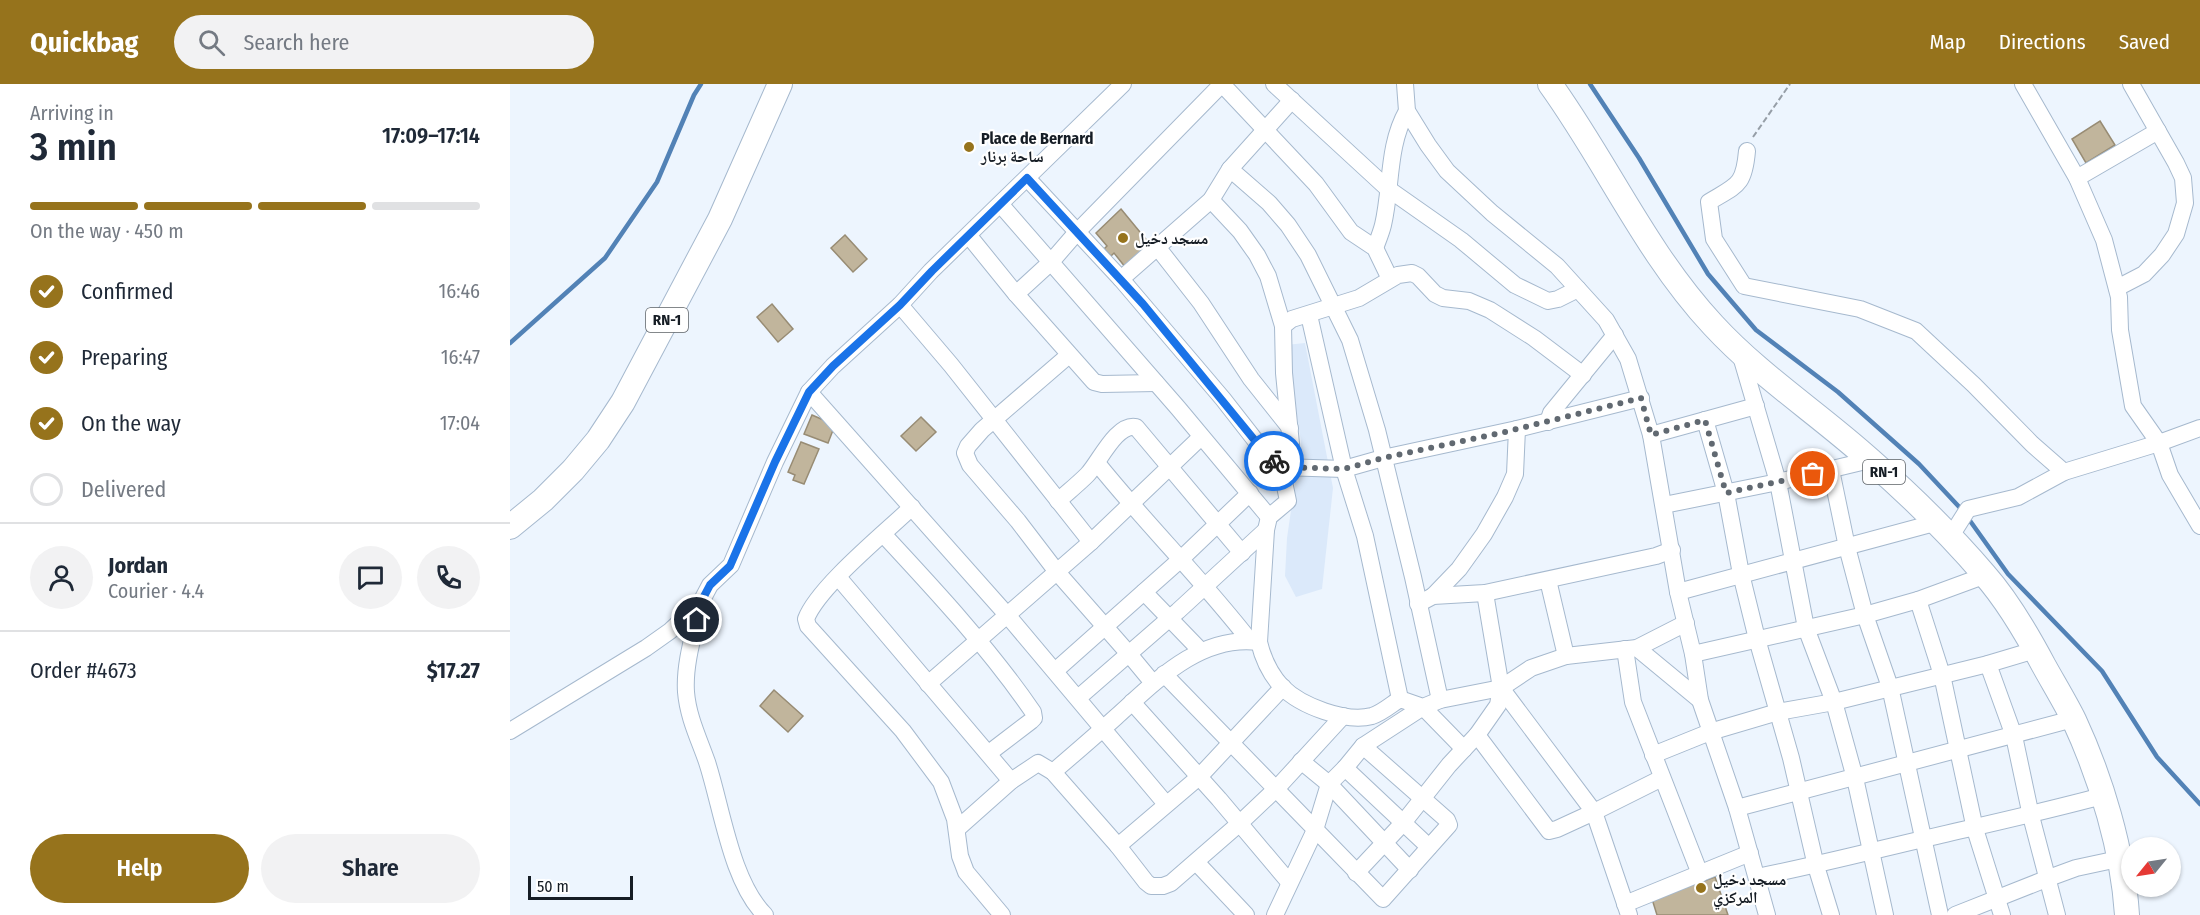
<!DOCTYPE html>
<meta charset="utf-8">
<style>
:root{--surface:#fff;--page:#f2f2f3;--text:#1f2937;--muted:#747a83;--line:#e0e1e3;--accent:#96731c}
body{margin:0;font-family:"Fira Sans Condensed","Noto Naskh Arabic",sans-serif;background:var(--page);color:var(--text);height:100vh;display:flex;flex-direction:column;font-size:22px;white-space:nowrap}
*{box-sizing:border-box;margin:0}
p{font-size:20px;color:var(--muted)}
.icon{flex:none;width:33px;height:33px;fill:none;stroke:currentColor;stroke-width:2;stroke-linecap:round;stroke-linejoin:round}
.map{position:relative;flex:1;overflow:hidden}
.sheet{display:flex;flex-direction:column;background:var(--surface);width:510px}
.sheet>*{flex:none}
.needle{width:39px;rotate:240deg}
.buttons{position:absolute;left:1611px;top:753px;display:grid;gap:12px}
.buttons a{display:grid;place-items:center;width:60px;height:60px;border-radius:50%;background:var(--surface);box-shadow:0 2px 4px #0004;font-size:30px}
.scale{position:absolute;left:18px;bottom:15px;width:105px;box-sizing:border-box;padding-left:6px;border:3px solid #161d25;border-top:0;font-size:16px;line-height:21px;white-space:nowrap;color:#161d25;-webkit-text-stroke:4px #fff;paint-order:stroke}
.pin{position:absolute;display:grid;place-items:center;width:51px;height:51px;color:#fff;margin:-26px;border:3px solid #fff;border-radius:50%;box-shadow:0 2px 6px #0007}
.courier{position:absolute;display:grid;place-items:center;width:60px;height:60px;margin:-30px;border:4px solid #1a73e8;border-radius:50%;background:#fff;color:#222;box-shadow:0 2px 8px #0007}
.headline em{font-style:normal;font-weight:600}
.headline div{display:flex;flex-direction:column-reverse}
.headline{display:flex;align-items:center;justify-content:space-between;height:102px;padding:0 30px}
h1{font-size:39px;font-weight:600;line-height:45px}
.bar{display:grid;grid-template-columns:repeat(4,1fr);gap:9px 6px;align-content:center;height:72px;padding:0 30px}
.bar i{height:8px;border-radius:4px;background:var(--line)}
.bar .current{background:var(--accent)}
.bar p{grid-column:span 4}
.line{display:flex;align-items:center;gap:15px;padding:0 30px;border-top:2px solid var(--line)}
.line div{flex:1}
.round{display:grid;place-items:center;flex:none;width:63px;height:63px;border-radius:32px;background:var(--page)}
ol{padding:0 30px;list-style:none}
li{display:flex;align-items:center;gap:18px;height:66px}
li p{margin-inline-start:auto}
li .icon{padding:6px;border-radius:50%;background:var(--accent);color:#fff;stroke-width:4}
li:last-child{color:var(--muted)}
li i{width:33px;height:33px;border:3px solid var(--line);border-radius:50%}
.button{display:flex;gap:12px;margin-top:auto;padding:12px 30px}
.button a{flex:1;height:69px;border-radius:36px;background:var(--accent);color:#fff;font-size:24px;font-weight:600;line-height:69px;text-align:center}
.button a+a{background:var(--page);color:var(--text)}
header{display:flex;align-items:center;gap:36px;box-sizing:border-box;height:84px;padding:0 30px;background:var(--accent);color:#fff}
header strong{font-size:28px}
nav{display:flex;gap:33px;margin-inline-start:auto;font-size:21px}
.search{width:420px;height:54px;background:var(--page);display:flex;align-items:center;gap:15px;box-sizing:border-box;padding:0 21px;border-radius:33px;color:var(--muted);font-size:22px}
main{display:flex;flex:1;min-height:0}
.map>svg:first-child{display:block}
.built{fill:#dbe9fa}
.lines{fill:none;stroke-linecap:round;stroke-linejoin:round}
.stream{stroke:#5282b6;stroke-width:4.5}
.building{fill:#c1b59c;stroke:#988c74;stroke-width:1.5}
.minor-casing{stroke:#a6b9ce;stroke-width:18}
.highway-casing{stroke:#a6b9ce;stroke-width:26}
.path{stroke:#969ea7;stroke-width:2;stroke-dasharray:6 3;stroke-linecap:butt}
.minor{stroke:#fff;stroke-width:16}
.highway{stroke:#fff;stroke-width:24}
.done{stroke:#616971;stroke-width:6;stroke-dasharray:0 10.8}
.route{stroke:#1a73e8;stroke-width:8}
.poi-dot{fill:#96731c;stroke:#fff;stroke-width:2}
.labels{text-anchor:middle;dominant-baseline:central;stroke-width:4.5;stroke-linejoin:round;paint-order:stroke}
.shield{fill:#fff;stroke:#5c6166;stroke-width:1.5}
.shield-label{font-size:15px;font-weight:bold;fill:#161d25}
.poi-label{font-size:16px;font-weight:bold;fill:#161d25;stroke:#fff;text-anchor:start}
</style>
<header>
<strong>Quickbag</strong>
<div class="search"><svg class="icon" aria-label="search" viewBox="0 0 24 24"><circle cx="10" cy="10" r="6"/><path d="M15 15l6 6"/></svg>Search here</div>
<nav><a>Map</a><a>Directions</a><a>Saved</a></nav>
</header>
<main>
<section class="sheet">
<div class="headline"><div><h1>3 min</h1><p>Arriving in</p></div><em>17:09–17:14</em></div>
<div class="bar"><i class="current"></i><i class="current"></i><i class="current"></i><i></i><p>On the way · 450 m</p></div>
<ol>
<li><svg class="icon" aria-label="check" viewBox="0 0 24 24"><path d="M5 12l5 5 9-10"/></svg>Confirmed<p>16:46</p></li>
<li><svg class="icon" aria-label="check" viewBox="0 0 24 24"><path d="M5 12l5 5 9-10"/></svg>Preparing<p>16:47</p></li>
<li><svg class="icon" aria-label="check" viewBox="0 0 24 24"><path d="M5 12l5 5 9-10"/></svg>On the way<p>17:04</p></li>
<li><i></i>Delivered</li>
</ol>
<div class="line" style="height:108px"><a class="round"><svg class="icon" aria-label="person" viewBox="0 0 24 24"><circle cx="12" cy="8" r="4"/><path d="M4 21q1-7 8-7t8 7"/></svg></a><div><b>Jordan</b><p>Courier · 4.4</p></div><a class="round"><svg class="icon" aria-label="chat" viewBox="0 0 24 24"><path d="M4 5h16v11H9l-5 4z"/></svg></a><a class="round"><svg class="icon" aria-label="phone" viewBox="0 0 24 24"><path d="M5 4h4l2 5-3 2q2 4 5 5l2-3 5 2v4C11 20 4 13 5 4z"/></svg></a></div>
<div class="line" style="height:78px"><div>Order #4673</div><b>$17.27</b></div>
<div class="button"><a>Help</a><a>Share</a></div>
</section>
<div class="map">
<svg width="1690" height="831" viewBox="0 0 1690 831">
<rect width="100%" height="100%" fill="#edf5fe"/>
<polygon class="built" points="795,259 823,404 812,505 786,513 775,492 777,454 791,358 776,261"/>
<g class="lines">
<g class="stream">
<polyline points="1080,0 1129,74 1198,190 1246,246 1328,308 1409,380 1453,427"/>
<polyline points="0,259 95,174 147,98 184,11 191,0"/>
<polyline points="1458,434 1498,490 1592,587 1647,673 1690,720"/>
</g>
</g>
<g class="building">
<polygon points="1590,37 1605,61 1576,79 1562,55"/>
<polygon points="611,125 639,159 616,184 604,169 601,172 594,165 597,162 586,149"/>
<polygon points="335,151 357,175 343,188 321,164"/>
<polygon points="262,220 283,245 268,258 247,233"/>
<polygon points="302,331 325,341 318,359 294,350"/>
<polygon points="411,333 426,348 406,367 391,352"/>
<polygon points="291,358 309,365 294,400 283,396 285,391 278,388"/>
<polygon points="264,606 293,632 278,648 250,622"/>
<polygon points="1205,793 1218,831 1147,831 1142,815"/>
</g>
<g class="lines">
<g class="minor-casing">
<g id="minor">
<polyline points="712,0 806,100 841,148 865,164 880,195"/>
<polyline points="764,0 877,104 951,156 1005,201 1038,217 1048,215 1068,205"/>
<polyline points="895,0 897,27 918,61 937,87 982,129 1047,182 1096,236 1118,275 1141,351 1168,508 1183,570 1190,616 1227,724 1257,831"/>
<polyline points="1513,0 1567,94 1594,156 1609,213 1610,246 1623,322 1649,359 1660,391 1690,442"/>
<path d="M1237,67C1234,102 1227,101 1199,118L1204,155L1234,202L1350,225L1406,247L1464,301L1522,360L1554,388"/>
<polyline points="720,85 759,119 778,141 798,171 840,256 867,346 903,493 930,616"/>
<path d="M517,94L611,195L713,315L756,370L771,383L778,417L759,433L756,446L749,558C753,575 760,590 772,603C791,622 836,639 862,632C872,629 882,620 890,615L913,623L930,616L991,604L1021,584L1056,572L1127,564L1176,539"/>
<polyline points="1567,94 1648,47"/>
<polyline points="701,116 730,147 747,171 758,192 773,242 774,289 781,360 780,363 756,370"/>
<polyline points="491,121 668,324 759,433"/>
<polyline points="459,152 506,210 584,298 592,300 646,299"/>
<polyline points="648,164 691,219 741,295 780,344"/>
<path d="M865,164C868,156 871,149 873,141C882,103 877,62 897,27"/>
<polyline points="611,195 701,116 720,85 782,16"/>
<polyline points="1607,204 1634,190 1652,171 1666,150 1675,119 1673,94 1666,79 1621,0"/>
<polyline points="506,210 541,178 567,148 712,0"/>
<polyline points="390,221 441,281 581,458"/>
<polyline points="799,231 834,385 855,452 890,615"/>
<polyline points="773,242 782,235 849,214 888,191 902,189 908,192 925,210 933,214 959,217 980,226 1024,254 1073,291"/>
<polyline points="1230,269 1268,398 1296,544 1324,618 1345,694 1375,831"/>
<polyline points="559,271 472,346 458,362 455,369 460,381 508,437 547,488 619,570 643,599"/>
<polyline points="299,308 498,532 656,720"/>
<polyline points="1195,336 1216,409 1231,490 1247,555 1281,674 1306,782 1321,831"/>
<polyline points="1038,338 1041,329 1105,251"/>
<polyline points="1141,351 1246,322"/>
<path d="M587,379C636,440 692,495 740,557"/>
<polyline points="771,383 834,385 873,374 1007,345 1131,314"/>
<polyline points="1321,386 1337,463 1355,531 1380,603 1430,831"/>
<path d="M548,417C558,408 568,400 577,391C589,379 606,339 626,343L732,469"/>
<polyline points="1154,421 1268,398 1360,376"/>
<path d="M402,423C376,448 308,503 296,535L298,542L393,647L431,698L445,735L450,772L456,788L492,831"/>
<path d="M373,450C426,507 479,564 523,628L524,634L521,637L479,669"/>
<polyline points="1441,452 1458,425 1508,413 1554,388 1649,359 1690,344"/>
<polyline points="328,493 501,697"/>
<polyline points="1038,496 1056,572"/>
<polyline points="634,508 691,567"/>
<polyline points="1168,508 1428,438"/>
<polyline points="923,512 949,485 974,450 995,413 1005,390 1007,345"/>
<polyline points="1408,516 1432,591 1465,745 1492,831"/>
<path d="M191,518C185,546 174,579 176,608C178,633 189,655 197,678C212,724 221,797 255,831"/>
<polyline points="908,520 923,512 975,509 1146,472 1162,466"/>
<polyline points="1127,564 1190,616"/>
<polyline points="1115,565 1123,618 1190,790"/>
<polyline points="1183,570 1355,531 1408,516 1476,491"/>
<polyline points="1478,580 1504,652 1521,732 1547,831"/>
<polyline points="545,587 671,475 740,409"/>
<polyline points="654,590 873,815 939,741 937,736 853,662"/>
<polyline points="418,600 581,458 691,353"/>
<polyline points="991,604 1084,728 1119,831"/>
<polyline points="568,614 668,527 756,446"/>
<polyline points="622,618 709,715 779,798"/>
<polyline points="0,647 136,564 160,547 191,518 200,501 221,481 265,378 299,308 323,282 390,221 421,187 613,0"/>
<polyline points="967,651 1039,747 1047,745 1084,728 1152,694"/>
<polyline points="1143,671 1200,648 1268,628 1324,618 1478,580 1525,566"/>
<polyline points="791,677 819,700 900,786"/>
<polyline points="835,684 919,763"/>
<path d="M543,688C564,670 585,652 606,633C645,598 690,550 749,558"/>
<polyline points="1227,724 1563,635"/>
<polyline points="447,745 501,697 528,679 543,688 608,762 636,798 641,802 653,802 661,799 730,739 767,704 833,632"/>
<polyline points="608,762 689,693 773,603"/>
<polyline points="686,778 736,831"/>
<polyline points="846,789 893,739 939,681 967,651 988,621 991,604 975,509"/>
<path d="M1247,793C1303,782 1358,768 1413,755C1473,741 1533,728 1592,712"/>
<polyline points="1115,820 1240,769"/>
<polyline points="765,831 805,746 819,700 835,684 853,662 913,623 954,665"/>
<polyline points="1445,831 1536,795 1566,784 1608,775"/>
</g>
</g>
<g class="highway-casing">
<g id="highway">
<path d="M1040,0C1097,79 1136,169 1203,241C1250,292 1309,330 1360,376C1401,412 1439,449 1474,490C1498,517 1517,550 1534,582C1544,600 1555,618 1564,636C1591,694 1613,767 1617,831"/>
<polyline points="0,443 33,416 63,386 88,356 113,318 210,135 270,0"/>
</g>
</g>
<polyline class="path" points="1243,53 1280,0"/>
<use href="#minor" class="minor"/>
<use href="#highway" class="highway"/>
</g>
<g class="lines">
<polyline class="done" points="764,377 771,383 834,385 873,374 991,349 1131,314 1141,351 1195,336 1216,409 1303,390"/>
<polyline class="route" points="187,536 191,518 200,501 220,482 265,378 299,308 323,282 390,221 422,187 517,94 633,220 756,370 764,377"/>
</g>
<g class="poi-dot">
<circle cx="459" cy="63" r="6"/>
<circle cx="613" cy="154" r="6"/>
<circle cx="1191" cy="804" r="6"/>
</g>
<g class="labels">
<g class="shield">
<rect x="136" y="224" width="42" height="24" rx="4.5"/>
<rect x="1353" y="376" width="42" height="24" rx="4.5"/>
</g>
<g class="shield-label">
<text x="157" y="236">RN-1</text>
<text x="1374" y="388">RN-1</text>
</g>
<g class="poi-label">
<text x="471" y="54">Place de Bernard<tspan x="471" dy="18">ساحة برنار</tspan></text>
<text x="625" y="154">مسجد دخيل</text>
<text x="1203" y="795">مسجد دخيل<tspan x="1203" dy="18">المركزي</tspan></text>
</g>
</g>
</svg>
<div class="buttons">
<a><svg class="needle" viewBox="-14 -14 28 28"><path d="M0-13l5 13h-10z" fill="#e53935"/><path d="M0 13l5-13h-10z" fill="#747a83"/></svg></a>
</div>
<div class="scale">50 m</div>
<div class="pin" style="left:1303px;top:390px;background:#ea580c"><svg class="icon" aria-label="bag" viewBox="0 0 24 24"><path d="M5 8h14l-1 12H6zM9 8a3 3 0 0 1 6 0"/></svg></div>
<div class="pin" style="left:187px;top:536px;background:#1f2937"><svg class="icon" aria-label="home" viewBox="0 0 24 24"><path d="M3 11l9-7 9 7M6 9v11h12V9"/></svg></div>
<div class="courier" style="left:764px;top:377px"><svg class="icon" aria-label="bike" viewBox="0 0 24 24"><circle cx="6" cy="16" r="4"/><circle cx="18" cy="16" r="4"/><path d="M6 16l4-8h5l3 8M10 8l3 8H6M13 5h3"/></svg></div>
</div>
</main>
